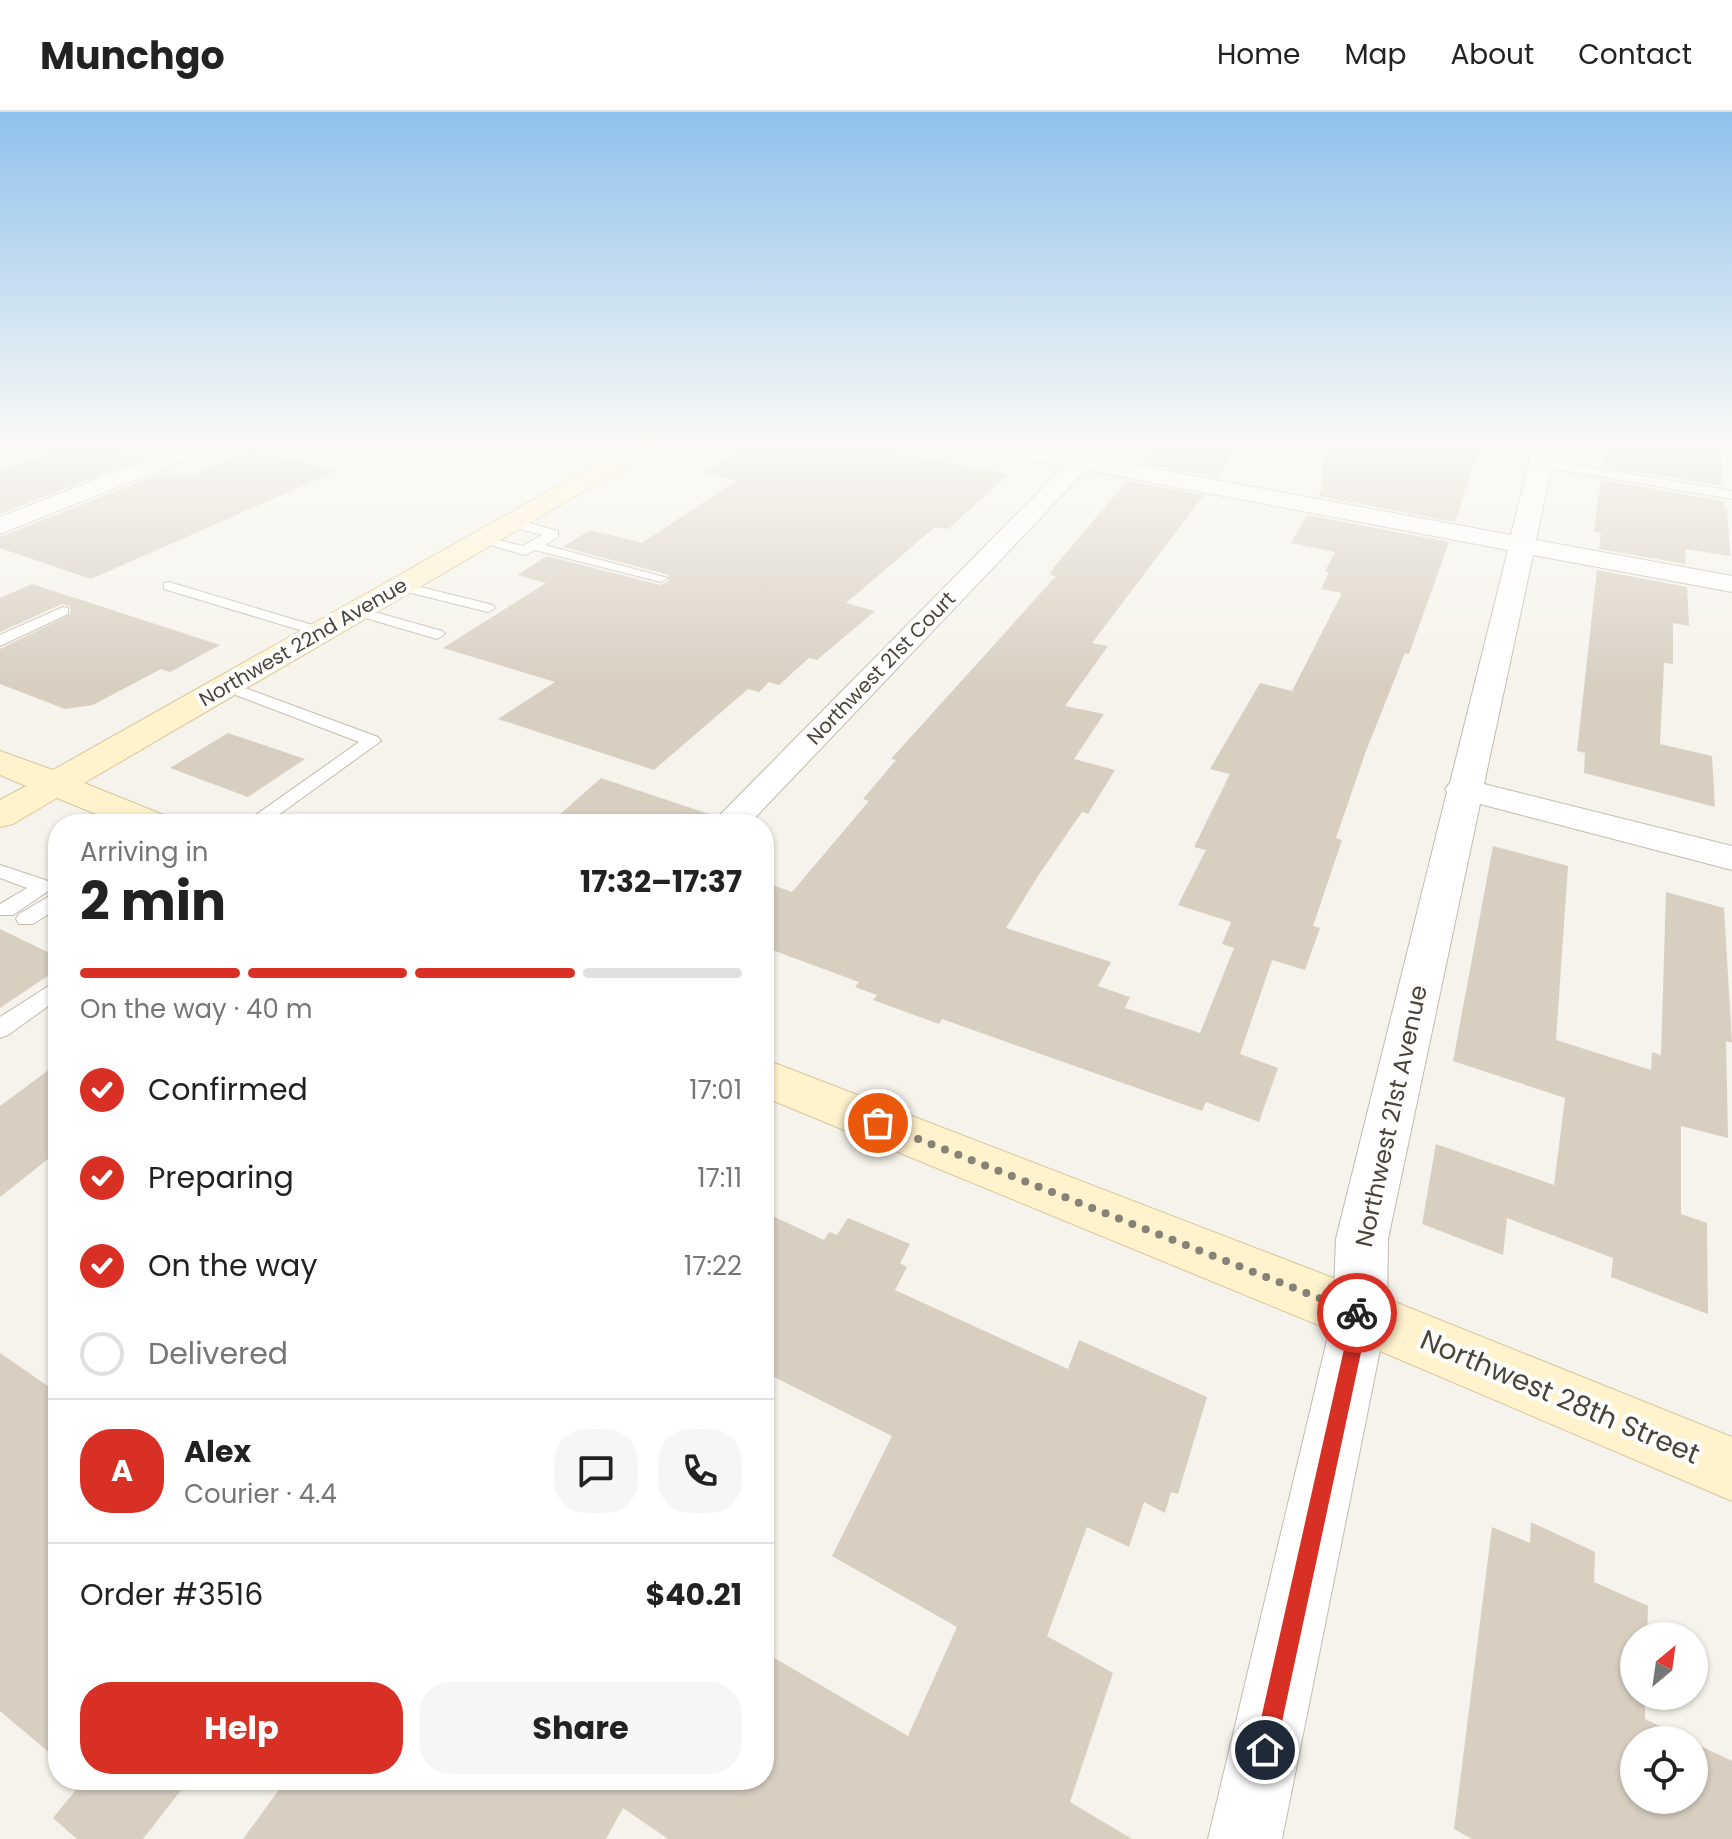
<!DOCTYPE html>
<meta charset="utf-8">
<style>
:root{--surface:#fff;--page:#f6f6f6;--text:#222;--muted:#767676;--line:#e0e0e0;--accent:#d93025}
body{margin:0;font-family:Poppins,sans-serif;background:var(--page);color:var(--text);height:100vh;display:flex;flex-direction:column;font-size:30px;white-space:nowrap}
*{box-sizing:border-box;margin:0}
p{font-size:26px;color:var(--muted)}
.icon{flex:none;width:44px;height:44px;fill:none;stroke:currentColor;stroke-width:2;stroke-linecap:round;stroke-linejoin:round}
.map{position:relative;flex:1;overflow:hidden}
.sheet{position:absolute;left:48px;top:702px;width:726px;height:976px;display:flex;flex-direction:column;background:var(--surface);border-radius:32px;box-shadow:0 2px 6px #0004}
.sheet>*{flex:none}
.needle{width:52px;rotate:29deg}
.tools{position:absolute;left:1620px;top:1510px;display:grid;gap:16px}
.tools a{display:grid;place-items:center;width:88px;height:88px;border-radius:50%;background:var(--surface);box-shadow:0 2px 6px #0004;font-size:40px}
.pin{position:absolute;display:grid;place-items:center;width:68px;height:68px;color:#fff;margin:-34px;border:4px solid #fff;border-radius:50%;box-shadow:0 2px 8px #0007}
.courier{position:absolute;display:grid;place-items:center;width:80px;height:80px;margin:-40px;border:6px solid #d93025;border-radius:50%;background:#fff;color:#222;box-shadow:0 2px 10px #0007}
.headline em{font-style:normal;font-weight:700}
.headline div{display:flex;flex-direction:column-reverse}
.headline{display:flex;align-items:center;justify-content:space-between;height:136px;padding:0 32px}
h1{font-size:52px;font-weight:700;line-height:60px}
.bar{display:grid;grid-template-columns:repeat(4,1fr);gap:12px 8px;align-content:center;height:96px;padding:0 32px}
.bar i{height:10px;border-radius:6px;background:var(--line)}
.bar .active{background:var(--accent)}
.bar p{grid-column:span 4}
.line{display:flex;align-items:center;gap:20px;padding:0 32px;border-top:2px solid var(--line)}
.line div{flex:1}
.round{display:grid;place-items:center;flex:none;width:84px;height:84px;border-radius:32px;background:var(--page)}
ol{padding:0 32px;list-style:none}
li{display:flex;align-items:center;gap:24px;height:88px}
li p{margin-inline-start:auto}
li .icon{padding:8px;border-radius:50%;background:var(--accent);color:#fff;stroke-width:4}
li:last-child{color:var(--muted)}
li i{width:44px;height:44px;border:4px solid var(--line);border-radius:50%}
.action{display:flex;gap:16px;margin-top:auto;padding:16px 32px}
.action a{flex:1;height:92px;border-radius:32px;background:var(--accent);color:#fff;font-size:32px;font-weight:700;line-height:92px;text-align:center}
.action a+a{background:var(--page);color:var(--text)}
header{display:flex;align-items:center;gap:48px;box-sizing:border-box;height:112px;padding:0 40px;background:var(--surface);border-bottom:2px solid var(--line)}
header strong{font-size:38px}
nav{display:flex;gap:44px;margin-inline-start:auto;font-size:28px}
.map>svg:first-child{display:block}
.building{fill:#d8cfc1}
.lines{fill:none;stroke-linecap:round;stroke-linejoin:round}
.lane-casing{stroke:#c2bbae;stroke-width:2}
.street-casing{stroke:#c2bbae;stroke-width:2}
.secondary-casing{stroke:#d6c79b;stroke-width:2}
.lane{fill:#fff;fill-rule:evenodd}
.street{fill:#fff;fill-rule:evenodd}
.secondary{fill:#fff3cd;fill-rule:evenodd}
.route{fill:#d93025}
.done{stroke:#878178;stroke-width:8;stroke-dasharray:0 14.4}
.labels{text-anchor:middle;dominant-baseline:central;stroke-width:8;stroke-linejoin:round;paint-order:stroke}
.far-street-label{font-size:20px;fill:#4b4439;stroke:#fff}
.street-label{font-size:24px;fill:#4b4439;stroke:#fff}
.near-street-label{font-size:28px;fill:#4b4439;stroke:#fff}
</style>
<header>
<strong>Munchgo</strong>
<nav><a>Home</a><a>Map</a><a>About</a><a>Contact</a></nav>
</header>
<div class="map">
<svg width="1732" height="1727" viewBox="0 0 1732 1727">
<rect width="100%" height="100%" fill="#f6f3ec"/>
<g class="building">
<polygon points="73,332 104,332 140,347 0,402 0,359"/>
<polygon points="749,332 851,332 1009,362 948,417 935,415 846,491 875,499 817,548 809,546 779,573 769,570 759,580 748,577 654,658 498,607 555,570 443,536 546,471 517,463 547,444 660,473 669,469 669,463 563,435 590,418 642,431 737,368 703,361"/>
<polygon points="1159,332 1204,332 1237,337 1217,365 1142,351"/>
<polygon points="1324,332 1480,332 1455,410 1318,384 1324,373 1321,373"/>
<polygon points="1606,332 1720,332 1723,374 1603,354"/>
<polygon points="251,338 336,359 91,467 0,436 0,425 167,359 184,366"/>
<polygon points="1601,368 1723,389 1724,396 1727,396 1730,444 1685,437 1686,452 1599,437 1601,421 1594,420"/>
<polygon points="1127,369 1204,383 1092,531 1108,534 1065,594 1104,602 1074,647 1115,658 1088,702 1082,700 1038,764 1006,816 1111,850 1098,874 1130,885 1125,896 1200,921 1234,836 1222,832 1231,810 1178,793 1206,738 1194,735 1230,662 1210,657 1260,571 1292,579 1342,481 1321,477 1329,460 1325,459 1335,440 1291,431 1307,403 1449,430 1409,542 1405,541 1366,639 1336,726 1342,728 1313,814 1320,816 1305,858 1272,848 1240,942 1278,956 1259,1010 1206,990 1202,999 942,907 939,912 873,888 877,883 855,875 859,870 764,835 764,770 792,780 869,689 863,687 896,648 891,647 1056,464 1050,463 1054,455"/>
<polygon points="1597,458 1687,475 1689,514 1673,511 1673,552 1664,551 1660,632 1712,644 1715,695 1584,661 1585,641 1577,639"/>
<polygon points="32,472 220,533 170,560 161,557 93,593 65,597 0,572 0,537 71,502 70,494 62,492 0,520 0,486"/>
<polygon points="228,621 305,647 248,685 170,656"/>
<polygon points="601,666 715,704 708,712 549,712"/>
<polygon points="1493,734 1568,754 1556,928 1651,958 1652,940 1661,943 1666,780 1724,796 1732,931 1726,929 1728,1026 1681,1014 1681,1102 1707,1111 1708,1202 1611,1165 1613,1146 1507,1106 1503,1143 1422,1112 1436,1032 1554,1073 1565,986 1453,949"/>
<polygon points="0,817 58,845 58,857 0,896"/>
<polygon points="58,951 58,1039 0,1085 0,994"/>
<polygon points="764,1100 824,1128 829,1120 837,1123 848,1106 910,1132 900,1151 907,1155 895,1178 1068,1257 1079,1228 1207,1285 1178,1382 1171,1380 1165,1401 1144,1390 1129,1435 1087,1415 1047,1524 1113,1561 1070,1690 1132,1727 668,1727 623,1696 606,1727 243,1727 286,1668 764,1668 764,1540 908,1624 957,1515 832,1444 892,1324 764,1260"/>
<polygon points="0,1241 58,1281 58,1648 0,1599"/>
<polygon points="1531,1410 1595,1440 1594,1470 1648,1494 1647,1524 1634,1524 1634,1584 1645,1584 1645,1607 1688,1628 1634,1628 1634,1688 1694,1688 1694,1631 1732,1649 1732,1727 1472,1727 1454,1717 1492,1415 1530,1431"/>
<polygon points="84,1668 189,1668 143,1727 77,1727 53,1706"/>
</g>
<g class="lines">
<g class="lane-casing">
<g id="lane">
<polygon points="1541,347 1732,379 1732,387 1537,354 1537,348"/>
<polygon points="511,406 558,419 558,425 545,433 668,466 661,470 535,438 525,443 473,428 480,424 523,434 542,423 506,413 504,410"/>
<polygon points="169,470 326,517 329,520 326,523 316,523 164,477 164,471"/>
<polygon points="400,470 493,493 495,496 488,500 395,477 395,471"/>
<polygon points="63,495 68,496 68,502 0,534 0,523"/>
<polygon points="357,495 442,519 445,522 437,527 352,502 350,499"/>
<polygon points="226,569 378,625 381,629 266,712 243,712 359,630 220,577 220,571"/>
<polygon points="0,753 51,770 54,775 13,803 0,803 0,792 27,776 0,766"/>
<polygon points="58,779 58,796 33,812 19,812 16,807 19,802"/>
<polygon points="58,868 58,887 8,923 0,926 0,905"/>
</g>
</g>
<g class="street-casing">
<g id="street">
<polygon points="186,332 216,332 213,337 0,422 0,405"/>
<polygon points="972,332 1017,332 1075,342 1086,332 1105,332 1107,334 1097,346 1511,423 1534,332 1556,332 1536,428 1732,464 1732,480 1533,443 1484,672 1732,734 1732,758 1480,692 1388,1127 1387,1203 1282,1727 1208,1727 1333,1203 1336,1127 1447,680 1445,677 1450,671 1508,438 1086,358 749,712 711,712 1064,354 983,339"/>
</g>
</g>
<g class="secondary-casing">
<g id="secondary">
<polygon points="632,332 660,332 656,337 84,671 166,704 172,712 120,712 57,686 13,712 0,715 0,688 26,674 0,663 0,639 53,658"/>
<polygon points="764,947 1380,1184 1732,1325 1732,1389 1340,1222 764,985"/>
</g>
</g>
<use href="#lane" class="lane"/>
<use href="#street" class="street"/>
<use href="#secondary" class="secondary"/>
</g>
<linearGradient id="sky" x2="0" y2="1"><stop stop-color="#8fc1ec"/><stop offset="0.58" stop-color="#fbfaf6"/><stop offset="1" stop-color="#fbfaf6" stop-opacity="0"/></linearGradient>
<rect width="1732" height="573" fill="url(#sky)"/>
<polygon class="route" points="1357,1194 1366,1197 1369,1203 1276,1638 1273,1646 1265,1649 1257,1646 1254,1638 1351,1206 1349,1201"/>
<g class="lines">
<polyline class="done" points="878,1011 1357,1201"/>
</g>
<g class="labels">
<g class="far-street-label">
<text transform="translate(303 530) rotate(-30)">Northwest 22nd Avenue</text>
<text transform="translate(881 556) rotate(-46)">Northwest 21st Court</text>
</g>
<g class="street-label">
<text transform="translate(1391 1004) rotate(-78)">Northwest 21st Avenue</text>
</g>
<g class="near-street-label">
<text transform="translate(1560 1285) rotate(23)">Northwest 28th Street</text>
</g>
</g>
</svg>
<div class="tools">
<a><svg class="needle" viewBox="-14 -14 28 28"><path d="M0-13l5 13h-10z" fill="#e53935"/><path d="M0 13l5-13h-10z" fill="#767676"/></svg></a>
<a><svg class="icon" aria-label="locate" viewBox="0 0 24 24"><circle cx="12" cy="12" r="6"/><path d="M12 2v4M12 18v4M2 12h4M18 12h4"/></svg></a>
</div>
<div class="pin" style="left:878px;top:1011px;background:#ea580c"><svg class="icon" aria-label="bag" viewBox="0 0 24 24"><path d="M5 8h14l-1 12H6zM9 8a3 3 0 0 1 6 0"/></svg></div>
<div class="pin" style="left:1265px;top:1638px;background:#1f2937"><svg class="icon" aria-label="home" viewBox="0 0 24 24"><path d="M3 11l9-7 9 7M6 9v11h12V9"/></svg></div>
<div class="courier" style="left:1357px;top:1201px"><svg class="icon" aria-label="bike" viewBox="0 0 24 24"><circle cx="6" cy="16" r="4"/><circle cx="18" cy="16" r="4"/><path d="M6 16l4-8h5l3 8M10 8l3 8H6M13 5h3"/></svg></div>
<section class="sheet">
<div class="headline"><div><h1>2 min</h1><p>Arriving in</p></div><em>17:32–17:37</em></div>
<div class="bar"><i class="active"></i><i class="active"></i><i class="active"></i><i></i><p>On the way · 40 m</p></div>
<ol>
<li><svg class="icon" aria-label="check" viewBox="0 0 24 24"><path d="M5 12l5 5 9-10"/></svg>Confirmed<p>17:01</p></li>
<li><svg class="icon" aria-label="check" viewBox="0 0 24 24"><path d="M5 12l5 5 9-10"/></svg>Preparing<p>17:11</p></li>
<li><svg class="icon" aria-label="check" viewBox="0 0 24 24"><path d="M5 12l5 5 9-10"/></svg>On the way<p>17:22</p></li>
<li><i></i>Delivered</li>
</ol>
<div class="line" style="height:144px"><b class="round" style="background:var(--accent);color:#fff">A</b><div><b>Alex</b><p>Courier · 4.4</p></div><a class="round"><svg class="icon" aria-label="chat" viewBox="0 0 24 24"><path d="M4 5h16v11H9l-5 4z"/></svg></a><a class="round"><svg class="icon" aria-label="phone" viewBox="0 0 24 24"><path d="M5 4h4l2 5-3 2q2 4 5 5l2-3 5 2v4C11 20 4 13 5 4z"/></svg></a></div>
<div class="line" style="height:104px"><div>Order #3516</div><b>$40.21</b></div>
<div class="action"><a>Help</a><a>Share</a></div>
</section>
</div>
